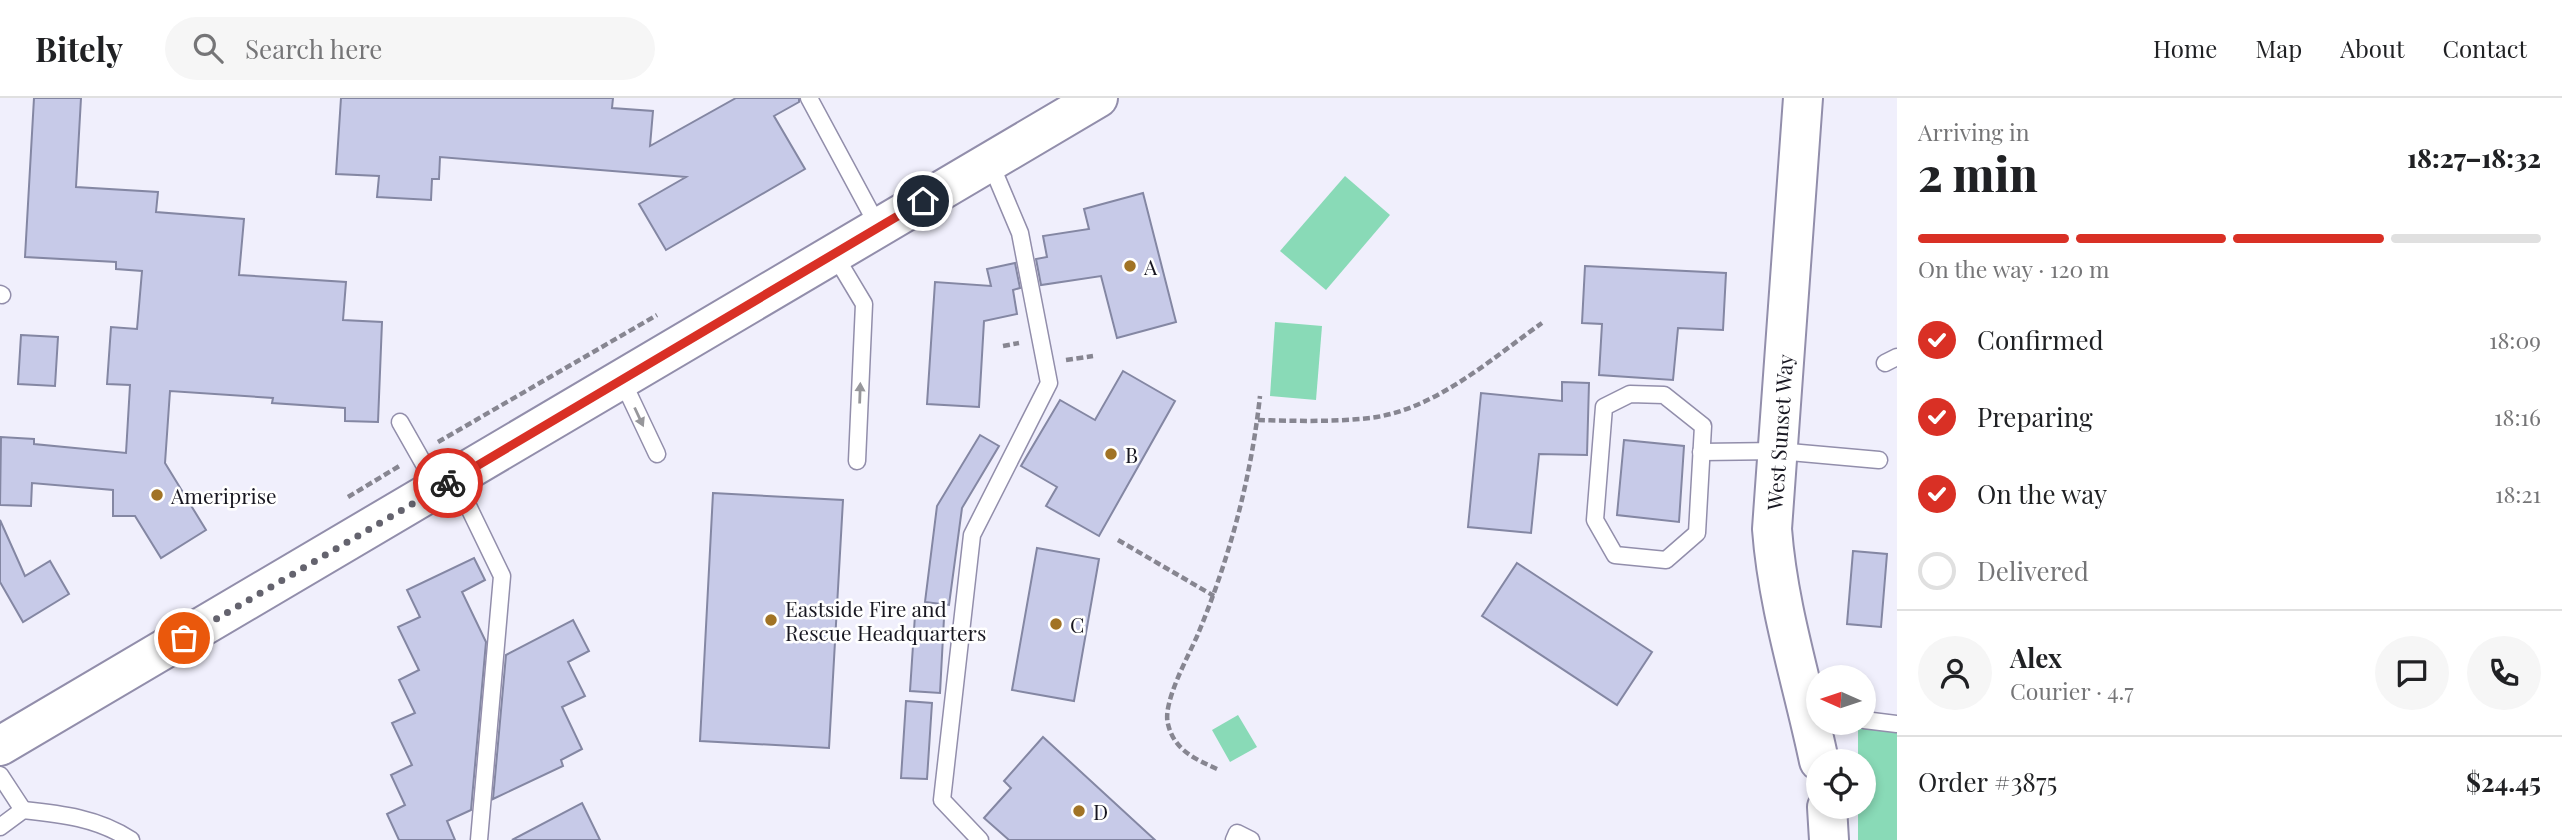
<!DOCTYPE html>
<meta charset="utf-8">
<style>
:root{--surface:#fff;--page:#f6f6f6;--text:#202124;--muted:#757577;--line:#e0e0e0;--accent:#d93025}
body{margin:0;font-family:"Playfair Display",serif;background:var(--page);color:var(--text);height:100vh;display:flex;flex-direction:column;font-size:26px;white-space:nowrap}
*{box-sizing:border-box;margin:0}
p{font-size:23px;color:var(--muted)}
.icon{flex:none;width:38px;height:38px;fill:none;stroke:currentColor;stroke-width:2;stroke-linecap:round;stroke-linejoin:round}
.map{position:relative;flex:1;overflow:hidden}
.panel{display:flex;flex-direction:column;background:var(--surface);width:665px}
.panel>*{flex:none}
.needle{width:46px;rotate:273deg}
.buttons{position:absolute;left:1806px;top:567px;display:grid;gap:14px}
.buttons a{display:grid;place-items:center;width:70px;height:70px;border-radius:50%;background:var(--surface);box-shadow:0 4px 10px #0003;font-size:35px}
.pin{position:absolute;display:grid;place-items:center;width:60px;height:60px;color:#fff;margin:-30px;border:4px solid #fff;border-radius:50%;box-shadow:0 2px 7px #0007}
.courier{position:absolute;display:grid;place-items:center;width:70px;height:70px;margin:-35px;border:5px solid #d93025;border-radius:50%;background:#fff;color:#222;box-shadow:0 2px 9px #0007}
.summary em{font-style:normal;font-weight:800}
.summary div{display:flex;flex-direction:column-reverse}
.summary{display:flex;align-items:center;justify-content:space-between;height:119px;padding:0 21px}
h1{font-size:46px;font-weight:800;line-height:52px}
.bar{display:grid;grid-template-columns:repeat(4,1fr);gap:10px 7px;align-content:center;height:84px;padding:0 21px}
.bar i{height:9px;border-radius:5px;background:var(--line)}
.bar .current{background:var(--accent)}
.bar p{grid-column:span 4}
.line{display:flex;align-items:center;gap:18px;padding:0 21px;border-top:2px solid var(--line)}
.line div{flex:1}
.round{display:grid;place-items:center;flex:none;width:74px;height:74px;border-radius:37px;background:var(--page)}
ol{padding:0 21px;list-style:none}
li{display:flex;align-items:center;gap:21px;height:77px}
li p{margin-inline-start:auto}
li .icon{padding:7px;border-radius:50%;background:var(--accent);color:#fff;stroke-width:4}
li:last-child{color:var(--muted)}
li i{width:38px;height:38px;border:4px solid var(--line);border-radius:50%}
header{display:flex;align-items:center;gap:42px;box-sizing:border-box;height:98px;padding:0 35px;background:var(--surface);border-bottom:2px solid var(--line)}
header strong{font-size:33px}
nav{display:flex;gap:38px;margin-inline-start:auto;font-size:24px}
.search{width:490px;height:63px;background:var(--page);display:flex;align-items:center;gap:18px;box-sizing:border-box;padding:0 24px;border-radius:38px;color:var(--muted);font-size:26px}
main{display:flex;flex:1;min-height:0}
.map>svg:first-child{display:block}
.green{fill:#89dab7}
.building{fill:#c7cae8;stroke:#8487a3;stroke-width:2}
.lines{fill:none;stroke-linecap:round;stroke-linejoin:round}
.lane-casing{stroke:#928eab;stroke-width:19}
.secondary-casing{stroke:#928eab;stroke-width:42}
.path{stroke:#878691;stroke-width:4.5;stroke-dasharray:7 3.5;stroke-linecap:butt}
.lane{stroke:#fff;stroke-width:16}
.secondary{stroke:#fff;stroke-width:38}
.oneway{fill:#97979b}
.done{stroke:#64636e;stroke-width:7;stroke-dasharray:0 12.6}
.route{stroke:#d93025;stroke-width:9}
.poi-dot{fill:#a17325;stroke:#fff;stroke-width:2.5}
.labels{text-anchor:middle;dominant-baseline:central;stroke-width:5;stroke-linejoin:round;paint-order:stroke}
.poi-label{font-size:21px;fill:#181721;stroke:#fff;text-anchor:start}
.street-label{font-size:21px;fill:#181721;stroke:#fff}
</style>
<header>
<strong>Bitely</strong>
<div class="search"><svg class="icon" aria-label="search" viewBox="0 0 24 24"><circle cx="10" cy="10" r="6"/><path d="M15 15l6 6"/></svg>Search here</div>
<nav><a>Home</a><a>Map</a><a>About</a><a>Contact</a></nav>
</header>
<main>
<div class="map">
<svg width="1897" height="742" viewBox="0 0 1897 742">
<rect width="100%" height="100%" fill="#f0effc"/>
<g class="green">
<polygon points="1345,78 1390,117 1326,192 1280,153"/>
<polygon points="1275,224 1322,228 1316,302 1270,298"/>
<polygon points="1238,617 1257,649 1230,664 1212,632"/>
<polygon points="1858,625 1897,626 1897,742 1858,742 1858,709 1864,709 1864,663 1858,663"/>
</g>
<g class="building">
<polygon points="34,0 81,0 76,89 158,94 156,114 244,121 239,177 346,184 343,222 382,224 378,324 345,323 345,310 272,305 273,300 170,293 165,365 206,432 161,460 135,418 113,418 113,392 32,385 31,408 0,407 1,339 34,341 34,346 126,355 130,287 107,286 111,229 137,231 142,173 116,171 116,164 25,159"/>
<polygon points="341,0 613,0 612,10 653,13 650,48 736,0 799,0 799,4 774,18 805,71 666,152 639,106 686,79 440,59 439,81 432,81 431,102 377,99 379,78 336,76"/>
<polygon points="1143,95 1176,224 1117,240 1101,178 1041,187 1036,161 1047,159 1043,138 1089,131 1084,111"/>
<polygon points="1015,165 1020,190 1013,192 1017,216 984,223 979,309 927,306 935,184 991,188 987,171"/>
<polygon points="1585,168 1726,175 1723,232 1678,230 1673,282 1599,277 1602,226 1582,225"/>
<polygon points="21,237 58,239 55,288 18,286"/>
<polygon points="1123,273 1175,303 1099,438 1046,408 1057,389 1021,368 1060,302 1095,322"/>
<polygon points="1562,284 1589,285 1587,357 1539,356 1531,435 1468,429 1481,295 1562,303"/>
<polygon points="980,337 999,348 962,410 949,507 925,504 937,408"/>
<polygon points="1624,342 1684,348 1679,424 1617,417"/>
<polygon points="713,395 843,402 829,650 700,643"/>
<polygon points="0,422 25,478 50,463 69,496 23,524 0,484"/>
<polygon points="1037,450 1099,461 1074,603 1012,592"/>
<polygon points="1853,453 1887,456 1881,529 1847,526"/>
<polygon points="474,460 485,482 462,494 486,544 471,712 447,723 455,742 399,742 387,716 405,707 391,677 412,667 392,625 415,615 399,582 419,572 398,529 420,519 407,492"/>
<polygon points="1517,465 1652,554 1617,607 1482,518"/>
<polygon points="915,517 944,520 940,595 910,593"/>
<polygon points="573,522 589,553 568,564 585,598 562,609 582,651 561,662 563,668 493,701 506,557"/>
<polygon points="906,603 932,605 927,681 901,680"/>
<polygon points="1043,639 1155,742 1009,742 984,720 1011,690 1004,683"/>
<polygon points="582,705 600,742 512,742"/>
</g>
<g class="lines">
<g class="lane-casing">
<g id="lane">
<polyline points="809,0 879,130"/>
<polyline points="834,156 864,206 857,363"/>
<polyline points="0,196 2,197"/>
<polyline points="1885,265 1897,259"/>
<polyline points="622,282 657,356"/>
<polygon points="1630,296 1664,297 1703,328 1697,435 1666,462 1615,457 1595,422 1604,309"/>
<polyline points="400,324 438,391"/>
<polyline points="1701,354 1778,353 1879,362"/>
<polyline points="455,381 502,478 479,742"/>
<polyline points="1864,622 1897,626"/>
<polyline points="0,677 23,712"/>
<path d="M0,729L23,712C61,716 98,720 131,742"/>
<polyline points="980,742 942,702 972,437 1049,285 1020,135 990,64"/>
<polyline points="1234,742 1237,735 1251,742"/>
</g>
</g>
<g class="secondary-casing">
<g id="secondary">
<path d="M1803,0L1772,431C1778,511 1803,586 1819,663"/>
<polyline points="0,648 1098,0"/>
<polyline points="1827,709 1829,742"/>
</g>
</g>
<g class="path">
<polyline points="1003,248 1019,245"/>
<polyline points="1066,262 1093,258"/>
<path d="M1258,322C1294,323 1333,324 1370,320C1435,312 1491,261 1542,225"/>
<polyline points="438,344 657,217"/>
<polyline points="348,399 401,367"/>
<polyline points="1118,442 1214,498"/>
<path d="M1217,671C1195,661 1174,652 1168,626C1162,605 1189,557 1198,536C1230,459 1251,380 1260,298"/>
</g>
<use href="#lane" class="lane"/>
<use href="#secondary" class="secondary"/>
</g>
<defs><path id="oneway-solid" d="M-6-.8H1V-3.2L6.5 0L1 3.2V.8H-6Z" transform="scale(1.75)"/></defs>
<g class="oneway">
<use href="#oneway-solid" transform="translate(860 295) rotate(-88)"/>
<use href="#oneway-solid" transform="translate(639 319) rotate(65)"/>
</g>
<g class="lines">
<polyline class="done" points="184,540 448,385"/>
<polyline class="route" points="448,385 923,103"/>
</g>
<g class="poi-dot">
<circle cx="1130" cy="168" r="7"/>
<circle cx="1111" cy="356" r="7"/>
<circle cx="157" cy="397" r="7"/>
<circle cx="771" cy="522" r="7"/>
<circle cx="1056" cy="526" r="7"/>
<circle cx="1079" cy="713" r="7"/>
</g>
<g class="labels">
<g class="poi-label">
<text x="1144" y="168">A</text>
<text x="1125" y="356">B</text>
<text x="171" y="397">Ameriprise</text>
<text x="785" y="510">Eastside Fire and<tspan x="785" dy="24">Rescue Headquarters</tspan></text>
<text x="1070" y="526">C</text>
<text x="1093" y="713">D</text>
</g>
<g class="street-label">
<text transform="translate(1779 334) rotate(-86)">West Sunset Way</text>
</g>
</g>
</svg>
<div class="buttons">
<a><svg class="needle" viewBox="-14 -14 28 28"><path d="M0-13l5 13h-10z" fill="#e53935"/><path d="M0 13l5-13h-10z" fill="#757577"/></svg></a>
<a><svg class="icon" aria-label="locate" viewBox="0 0 24 24"><circle cx="12" cy="12" r="6"/><path d="M12 2v4M12 18v4M2 12h4M18 12h4"/></svg></a>
</div>
<div class="pin" style="left:184px;top:540px;background:#ea580c"><svg class="icon" aria-label="bag" viewBox="0 0 24 24"><path d="M5 8h14l-1 12H6zM9 8a3 3 0 0 1 6 0"/></svg></div>
<div class="pin" style="left:923px;top:103px;background:#1f2937"><svg class="icon" aria-label="home" viewBox="0 0 24 24"><path d="M3 11l9-7 9 7M6 9v11h12V9"/></svg></div>
<div class="courier" style="left:448px;top:385px"><svg class="icon" aria-label="bike" viewBox="0 0 24 24"><circle cx="6" cy="16" r="4"/><circle cx="18" cy="16" r="4"/><path d="M6 16l4-8h5l3 8M10 8l3 8H6M13 5h3"/></svg></div>
</div>
<section class="panel">
<div class="summary"><div><h1>2 min</h1><p>Arriving in</p></div><em>18:27–18:32</em></div>
<div class="bar"><i class="current"></i><i class="current"></i><i class="current"></i><i></i><p>On the way · 120 m</p></div>
<ol>
<li><svg class="icon" aria-label="check" viewBox="0 0 24 24"><path d="M5 12l5 5 9-10"/></svg>Confirmed<p>18:09</p></li>
<li><svg class="icon" aria-label="check" viewBox="0 0 24 24"><path d="M5 12l5 5 9-10"/></svg>Preparing<p>18:16</p></li>
<li><svg class="icon" aria-label="check" viewBox="0 0 24 24"><path d="M5 12l5 5 9-10"/></svg>On the way<p>18:21</p></li>
<li><i></i>Delivered</li>
</ol>
<div class="line" style="height:126px"><a class="round"><svg class="icon" aria-label="person" viewBox="0 0 24 24"><circle cx="12" cy="8" r="4"/><path d="M4 21q1-7 8-7t8 7"/></svg></a><div><b>Alex</b><p>Courier · 4.7</p></div><a class="round"><svg class="icon" aria-label="chat" viewBox="0 0 24 24"><path d="M4 5h16v11H9l-5 4z"/></svg></a><a class="round"><svg class="icon" aria-label="phone" viewBox="0 0 24 24"><path d="M5 4h4l2 5-3 2q2 4 5 5l2-3 5 2v4C11 20 4 13 5 4z"/></svg></a></div>
<div class="line" style="height:91px"><div>Order #3875</div><b>$24.45</b></div>
</section>
</main>
